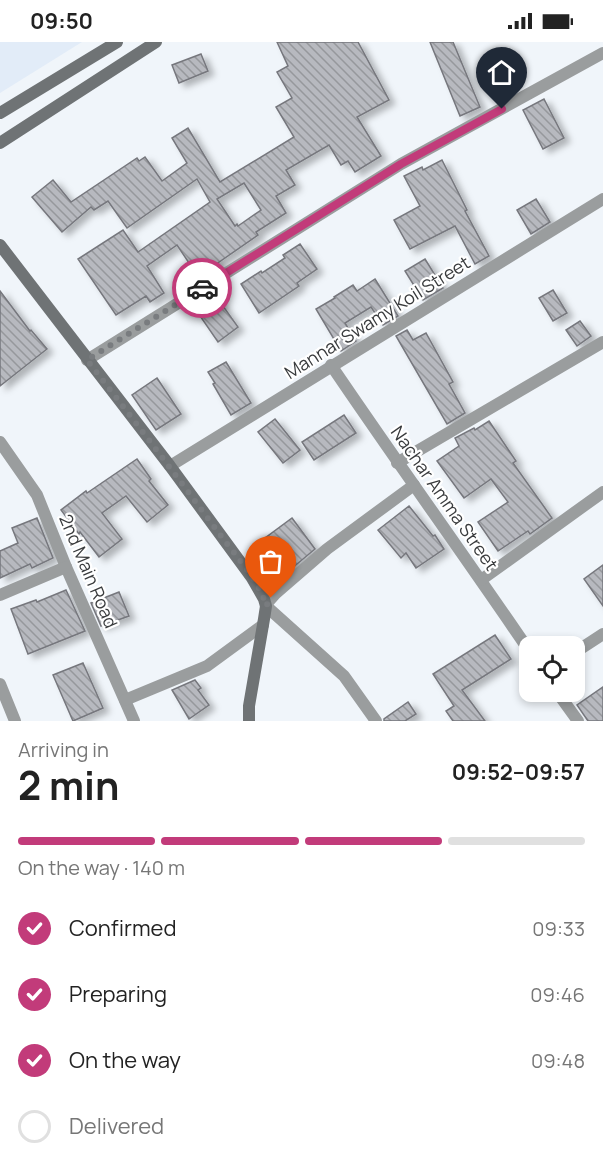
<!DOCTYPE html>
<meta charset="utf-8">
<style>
:root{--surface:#fff;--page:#f2f2f2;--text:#222;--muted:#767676;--line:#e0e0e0;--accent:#c23b7a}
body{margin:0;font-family:Manrope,sans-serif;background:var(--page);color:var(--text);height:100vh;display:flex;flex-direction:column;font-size:22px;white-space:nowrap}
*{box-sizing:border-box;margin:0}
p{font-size:20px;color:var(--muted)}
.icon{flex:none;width:33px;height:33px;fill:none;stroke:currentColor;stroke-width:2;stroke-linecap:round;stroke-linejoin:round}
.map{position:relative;height:679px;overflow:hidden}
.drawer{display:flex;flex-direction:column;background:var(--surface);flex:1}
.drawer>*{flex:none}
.tools{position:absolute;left:519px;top:594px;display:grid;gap:12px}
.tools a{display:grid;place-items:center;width:66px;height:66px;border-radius:12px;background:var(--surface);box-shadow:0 3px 9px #0003;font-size:30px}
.pin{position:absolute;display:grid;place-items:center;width:51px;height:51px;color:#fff;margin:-62px -26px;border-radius:50% 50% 50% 0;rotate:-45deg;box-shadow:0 0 6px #0007}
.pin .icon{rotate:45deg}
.courier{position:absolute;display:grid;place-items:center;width:60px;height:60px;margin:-30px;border:4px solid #c23b7a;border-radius:50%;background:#fff;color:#222;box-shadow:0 2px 8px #0007}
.headline em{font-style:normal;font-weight:700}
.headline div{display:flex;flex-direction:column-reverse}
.headline{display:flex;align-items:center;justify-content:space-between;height:102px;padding:0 18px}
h1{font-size:39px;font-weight:700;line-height:45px}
.bar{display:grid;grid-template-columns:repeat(4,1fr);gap:9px 6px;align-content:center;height:72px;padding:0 18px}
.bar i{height:8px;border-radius:4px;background:var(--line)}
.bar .on{background:var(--accent)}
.bar p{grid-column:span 4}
ol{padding:0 18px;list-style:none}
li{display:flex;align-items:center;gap:18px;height:66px}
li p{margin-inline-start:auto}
li .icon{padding:6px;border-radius:50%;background:var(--accent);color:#fff;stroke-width:4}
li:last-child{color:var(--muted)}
li i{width:33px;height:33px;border:3px solid var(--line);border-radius:50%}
.status{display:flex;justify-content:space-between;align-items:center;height:42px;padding:0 30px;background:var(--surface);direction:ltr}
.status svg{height:16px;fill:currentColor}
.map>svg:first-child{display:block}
.built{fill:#e2ecf8}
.building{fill:url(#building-back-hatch);stroke:#76777d;stroke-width:1.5;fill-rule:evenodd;filter:url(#shadow)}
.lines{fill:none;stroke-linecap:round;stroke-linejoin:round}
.minor{stroke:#9a9d9e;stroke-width:12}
.secondary{stroke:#6f7375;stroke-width:12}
.done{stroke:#797c7f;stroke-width:6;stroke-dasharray:0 10.8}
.route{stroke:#c23b7a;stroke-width:8}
.labels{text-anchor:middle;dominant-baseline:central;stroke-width:4.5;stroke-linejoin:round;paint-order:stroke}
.street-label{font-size:18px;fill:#393b3d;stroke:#fff}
</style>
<div class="status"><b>09:50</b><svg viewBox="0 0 49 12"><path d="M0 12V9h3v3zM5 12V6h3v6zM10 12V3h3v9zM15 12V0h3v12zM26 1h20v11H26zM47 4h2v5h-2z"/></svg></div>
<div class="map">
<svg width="603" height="679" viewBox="0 0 603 679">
<defs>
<pattern id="building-back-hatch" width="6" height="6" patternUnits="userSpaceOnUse" patternTransform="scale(1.5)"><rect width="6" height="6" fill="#b7b9bf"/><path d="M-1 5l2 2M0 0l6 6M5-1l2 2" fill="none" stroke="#96989c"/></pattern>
<filter id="shadow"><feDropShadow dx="6" dy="4" stdDeviation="3" flood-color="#0004"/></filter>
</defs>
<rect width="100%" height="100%" fill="#f0f5fa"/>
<polygon class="built" points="0,0 82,0 0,51"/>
<g class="building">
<path d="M277,0H358L389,58L357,75L381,114L355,130L348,119L341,123L329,103L286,128L295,143L276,154L286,171L256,190L258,193L202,232L197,224L193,227L177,203L147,224L164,251L150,260L146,254L116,273L78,217L123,188L138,210L210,160L197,137L127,186L108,159L94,168L91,165L62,190L32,155L53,138L71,160L137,116L139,119L145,115L162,139L187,121L172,96L188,86L220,140L294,95L276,65L292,56L277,30L288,24ZM244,141L261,168L238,184L237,182L235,184L217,157Z"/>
<polygon points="430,0 453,0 480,65 460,74"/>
<polygon points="201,12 208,29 179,41 172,23"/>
<polygon points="544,57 564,96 543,107 523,68"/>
<polygon points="442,118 467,168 465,169 489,214 475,222 455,184 410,207 394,178 420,164 404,134 422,125 423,128"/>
<polygon points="536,157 550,180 531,192 517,168"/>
<polygon points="300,202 317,227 297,241 299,244 259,271 241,242 261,229 262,231 285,216 283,213"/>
<polygon points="425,217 443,246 423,258 405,229"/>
<polygon points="375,237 398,274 383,283 371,265 345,281 356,299 341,309 316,267 335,256 334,255 353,243 357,249"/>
<polygon points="553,248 567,271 553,279 539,256"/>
<polygon points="0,249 30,289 31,288 47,307 0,344"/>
<polygon points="218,257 238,285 218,300 198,271"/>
<polygon points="580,279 591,294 577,304 566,288"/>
<polygon points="407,288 413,298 426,291 453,340 449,342 465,371 447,382 396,294"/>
<polygon points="226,320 251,361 231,373 213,342 215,341 208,330"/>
<polygon points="157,336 181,372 156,388 132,353"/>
<polygon points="344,373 356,391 314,418 302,400"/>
<polygon points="275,377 300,408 283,421 258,390"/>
<polygon points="489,379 516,419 513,421 552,476 530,492 528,489 498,509 478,480 508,460 491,437 464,456 437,419 459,404 455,396 474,386 475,388"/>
<polygon points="137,417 151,437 149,439 168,463 147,480 126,454 102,471 122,497 99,515 80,490 79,492 61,468 86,449 87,451"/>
<polygon points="409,464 433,494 435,493 444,507 416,526 406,511 401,516 378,488"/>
<polygon points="37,476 53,516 32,526 30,522 0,536 0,509 18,501 12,486"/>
<polygon points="292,476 315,507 278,538 267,524 272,520 257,502"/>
<polygon points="603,523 603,564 584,537"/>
<polygon points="66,548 85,589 28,612 11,567 36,558 37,560"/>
<polygon points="119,550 129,574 101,584 91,561"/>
<polygon points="495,593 511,617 462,648 485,679 453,679 446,669 454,664 433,632"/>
<polygon points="83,621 103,666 73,679 53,633"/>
<polygon points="195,638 201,646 198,648 209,663 189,677 172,648"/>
<polygon points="603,645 603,679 588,679 577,663"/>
<polygon points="408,660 416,672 405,679 384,679 384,677"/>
</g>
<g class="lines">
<g class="minor">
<polyline points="87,318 401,122 603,11"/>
<path d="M331,323C396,419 464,513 530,610"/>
<polyline points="0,400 37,453 66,525 134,679"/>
<polyline points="397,421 603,300"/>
<polyline points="170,424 603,157"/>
<polyline points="481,538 603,450"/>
<polyline points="0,553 66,525"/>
<polyline points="574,611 603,592"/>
<polyline points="0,642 15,679"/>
<polyline points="557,650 578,679"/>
<polyline points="125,658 207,624 263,583"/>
<polyline points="376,679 344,634 266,564 268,560 275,552 327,507 414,443"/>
</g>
<g class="secondary">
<polyline points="0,71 117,0"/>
<polyline points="0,101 156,0"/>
<polyline points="0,203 170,424 252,536 264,557 266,564 264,577 249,664 249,679"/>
</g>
</g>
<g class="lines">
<path class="done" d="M202,246L87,318C133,377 179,437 224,498C237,515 262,544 266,564L271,556"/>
<polyline class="route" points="202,246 401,122 502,67"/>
</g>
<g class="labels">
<g class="street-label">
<text transform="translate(377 275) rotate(-32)">Mannar Swamy Koil Street</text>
<text transform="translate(445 456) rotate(55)">Nachar Amma Street</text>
<text transform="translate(89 529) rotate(67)">2nd Main Road</text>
</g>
</g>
</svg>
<div class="tools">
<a><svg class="icon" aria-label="locate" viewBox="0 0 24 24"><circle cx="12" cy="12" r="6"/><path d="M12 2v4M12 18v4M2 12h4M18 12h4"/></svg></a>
</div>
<div class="pin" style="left:271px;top:556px;background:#ea580c"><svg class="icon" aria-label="bag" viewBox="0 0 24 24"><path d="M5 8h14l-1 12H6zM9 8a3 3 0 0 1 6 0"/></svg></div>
<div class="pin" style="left:502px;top:67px;background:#1f2937"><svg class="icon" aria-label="home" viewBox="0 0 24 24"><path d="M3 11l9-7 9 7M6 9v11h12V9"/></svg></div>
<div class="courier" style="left:202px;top:246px"><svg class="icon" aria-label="car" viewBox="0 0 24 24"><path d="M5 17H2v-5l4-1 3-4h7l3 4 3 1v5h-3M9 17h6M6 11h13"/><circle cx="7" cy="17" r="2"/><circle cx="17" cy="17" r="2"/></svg></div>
</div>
<section class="drawer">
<div class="headline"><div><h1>2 min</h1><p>Arriving in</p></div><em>09:52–09:57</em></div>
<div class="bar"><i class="on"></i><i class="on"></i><i class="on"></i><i></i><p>On the way · 140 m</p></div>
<ol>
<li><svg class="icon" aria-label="check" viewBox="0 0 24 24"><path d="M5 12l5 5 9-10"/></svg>Confirmed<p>09:33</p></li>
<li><svg class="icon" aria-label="check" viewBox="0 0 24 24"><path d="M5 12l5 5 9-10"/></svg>Preparing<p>09:46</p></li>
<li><svg class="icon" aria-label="check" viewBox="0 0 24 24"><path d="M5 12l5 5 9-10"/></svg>On the way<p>09:48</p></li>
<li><i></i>Delivered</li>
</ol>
</section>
